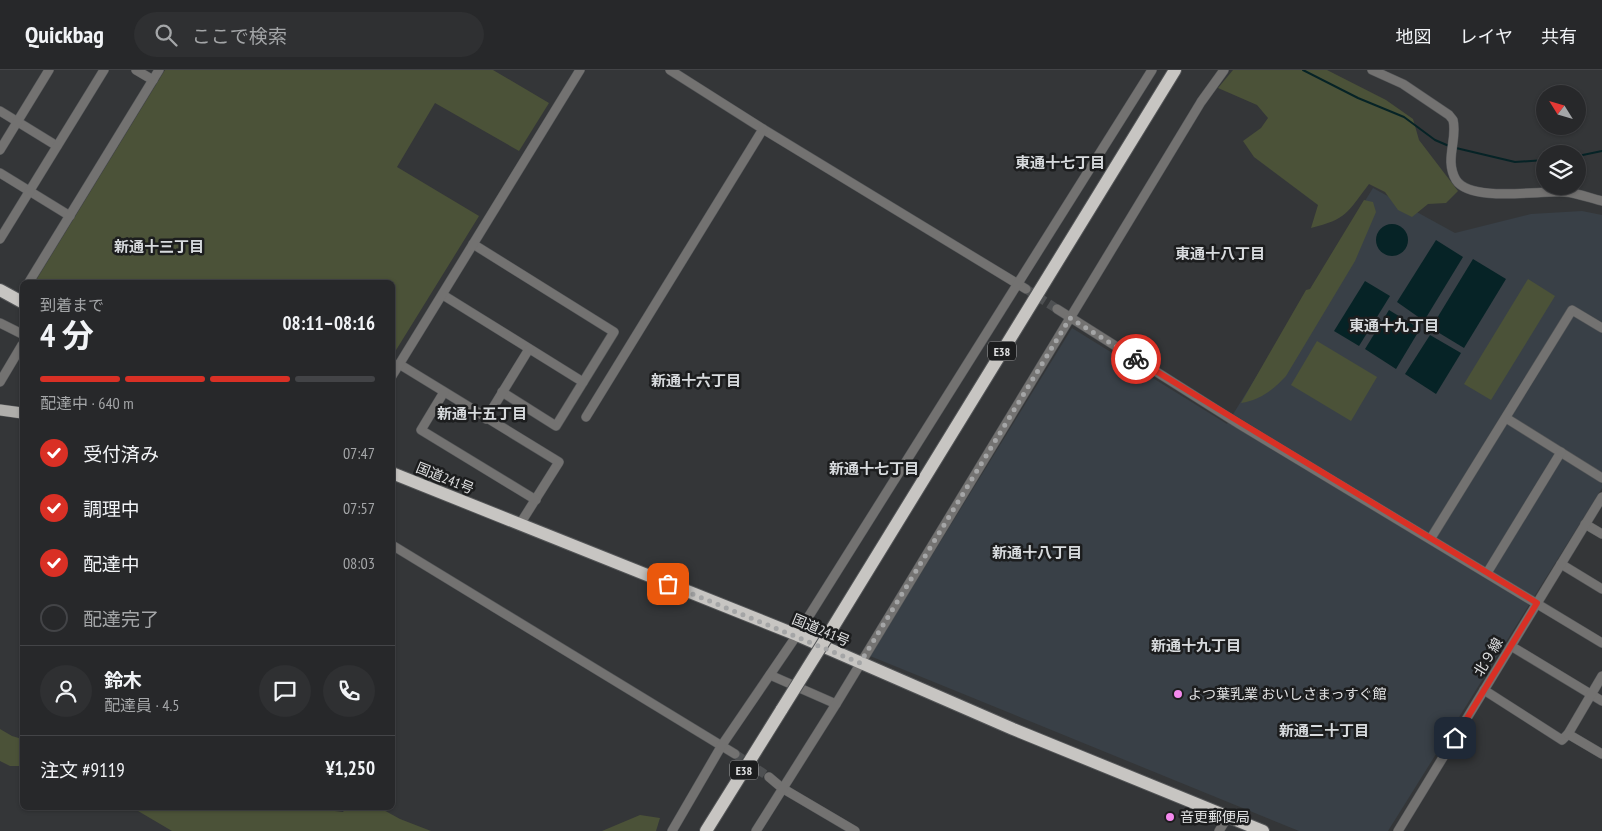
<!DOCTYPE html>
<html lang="ja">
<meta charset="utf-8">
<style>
:root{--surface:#27282a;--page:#2f3032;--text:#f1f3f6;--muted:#a4a6a8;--line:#434447;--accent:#d93025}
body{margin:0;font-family:"PT Sans Narrow","Noto Sans JP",sans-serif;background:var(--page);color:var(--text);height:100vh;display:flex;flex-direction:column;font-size:19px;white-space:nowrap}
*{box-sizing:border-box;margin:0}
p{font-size:16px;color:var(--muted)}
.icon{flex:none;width:28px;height:28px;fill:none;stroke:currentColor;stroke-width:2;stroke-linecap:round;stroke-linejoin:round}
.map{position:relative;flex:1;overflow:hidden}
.sheet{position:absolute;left:20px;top:210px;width:375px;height:530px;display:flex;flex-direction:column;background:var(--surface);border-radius:8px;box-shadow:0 1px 4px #0004,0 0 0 1px var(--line)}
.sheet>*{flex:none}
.needle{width:32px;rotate:307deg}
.controls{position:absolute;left:1536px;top:15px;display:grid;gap:10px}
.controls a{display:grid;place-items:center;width:50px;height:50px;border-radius:50%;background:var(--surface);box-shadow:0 1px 4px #0004,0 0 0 1px var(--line);font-size:25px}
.pin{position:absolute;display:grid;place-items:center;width:42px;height:42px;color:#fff;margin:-21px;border-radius:10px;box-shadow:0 2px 8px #0006}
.courier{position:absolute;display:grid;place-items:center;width:50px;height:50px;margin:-25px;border:4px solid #d93025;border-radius:50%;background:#fff;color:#222;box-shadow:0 1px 6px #0007}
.headline em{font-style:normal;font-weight:700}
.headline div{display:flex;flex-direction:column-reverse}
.headline{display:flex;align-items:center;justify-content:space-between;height:85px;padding:0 20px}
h1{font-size:32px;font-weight:700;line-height:38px}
.bar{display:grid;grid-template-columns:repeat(4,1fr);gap:8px 5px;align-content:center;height:60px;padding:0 20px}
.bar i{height:6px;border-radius:4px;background:var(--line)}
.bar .selected{background:var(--accent)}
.bar p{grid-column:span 4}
.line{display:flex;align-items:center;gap:12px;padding:0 20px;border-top:1px solid var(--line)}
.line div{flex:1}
.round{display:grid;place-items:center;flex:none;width:52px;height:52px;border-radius:26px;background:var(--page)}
ol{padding:0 20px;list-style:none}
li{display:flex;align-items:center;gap:15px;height:55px}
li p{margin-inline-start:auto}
li .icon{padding:5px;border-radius:50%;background:var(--accent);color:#fff;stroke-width:4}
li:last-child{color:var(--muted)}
li i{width:28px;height:28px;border:2px solid var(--line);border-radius:50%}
header{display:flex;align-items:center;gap:30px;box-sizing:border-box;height:70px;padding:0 25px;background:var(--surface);border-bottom:1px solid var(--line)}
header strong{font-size:24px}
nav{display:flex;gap:28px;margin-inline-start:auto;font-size:18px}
.search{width:350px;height:45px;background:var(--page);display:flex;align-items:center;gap:12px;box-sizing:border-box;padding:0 18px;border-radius:28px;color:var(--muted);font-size:19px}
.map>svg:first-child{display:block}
.built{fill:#394047}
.green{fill:#4b5238}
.water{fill:#062326}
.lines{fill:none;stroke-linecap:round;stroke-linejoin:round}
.stream{stroke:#062326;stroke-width:2}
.minor-tunnel{stroke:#4e5052;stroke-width:9;stroke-dasharray:9 4.5;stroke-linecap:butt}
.minor-casing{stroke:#535557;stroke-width:10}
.major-casing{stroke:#535557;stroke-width:12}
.highway-casing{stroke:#535557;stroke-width:14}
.minor{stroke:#737271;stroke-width:9}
.major{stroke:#afaeab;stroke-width:11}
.highway{stroke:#c7c5c2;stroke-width:12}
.highway-bridge-casing{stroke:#535557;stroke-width:14;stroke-linecap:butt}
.highway-bridge{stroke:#c7c5c2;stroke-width:12}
.done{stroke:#a4a5a6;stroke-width:5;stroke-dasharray:0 9}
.route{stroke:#d93025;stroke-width:6}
.poi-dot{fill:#f589ee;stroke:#1c1d1e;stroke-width:2}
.labels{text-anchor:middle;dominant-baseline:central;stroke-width:5;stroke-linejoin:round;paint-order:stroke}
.shield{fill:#1c1d1e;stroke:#a5a6a7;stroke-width:1}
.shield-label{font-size:12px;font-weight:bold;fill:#e0e1e2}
.street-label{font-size:14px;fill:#e0e1e2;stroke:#1c1d1e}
.poi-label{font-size:14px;fill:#e0e1e2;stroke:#1c1d1e;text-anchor:start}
.neighbourhood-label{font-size:15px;font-weight:bold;fill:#d7dadd;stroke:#1c1d1e}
</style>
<header>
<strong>Quickbag</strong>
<div class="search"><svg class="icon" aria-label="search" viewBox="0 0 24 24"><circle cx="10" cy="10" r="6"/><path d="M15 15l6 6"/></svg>ここで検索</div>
<nav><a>地図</a><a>レイヤ</a><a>共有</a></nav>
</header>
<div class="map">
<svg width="1602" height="761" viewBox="0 0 1602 761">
<rect width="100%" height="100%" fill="#343638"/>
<polygon class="built" points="1373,118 1455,163 1531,144 1582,141 1602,145 1602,418 1388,761 1299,761 870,586 1072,258 1227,354"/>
<g class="green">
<polygon points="165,0 493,0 549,33 519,81 435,33 397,97 479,146 393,285 392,212 35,212"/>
<path d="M1233,0H1327L1386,30L1413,49L1419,70L1458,121L1446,133L1428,134L1412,147L1398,140L1385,122L1369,114C1347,143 1347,149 1311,158L1318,135L1254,87L1243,71L1261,58L1268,48L1257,35L1218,18Z"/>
<path d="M1364,130L1373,132L1376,142L1355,191L1286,306C1273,320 1260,330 1241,333L1306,220L1310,219Z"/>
<polygon points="1528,209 1555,226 1491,330 1464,314"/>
<polygon points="1317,271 1377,307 1351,351 1291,315"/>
<polygon points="0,659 12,666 22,669 22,696 10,696 0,691"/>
<polygon points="133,738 310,738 343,742 346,738 380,738 400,749 431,761 172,761"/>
<polygon points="640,745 660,748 656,761 602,761"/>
</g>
<g class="water">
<circle cx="1392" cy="170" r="16"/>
<polygon points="1436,170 1463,187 1424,251 1397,232"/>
<polygon points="1473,189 1506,209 1464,278 1431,258"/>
<polygon points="1365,211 1390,226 1359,276 1334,261"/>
<polygon points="1389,240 1420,259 1396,299 1365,279"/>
<polygon points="1430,265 1461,283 1436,324 1405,304"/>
</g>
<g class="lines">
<g class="stream">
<polyline points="1303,0 1358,28 1404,47 1435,70 1449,76"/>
<polyline points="1456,78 1515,92 1545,90"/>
<polyline points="1578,86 1602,81"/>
</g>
<g class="minor-tunnel">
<polyline points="1026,219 1057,239"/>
<polyline points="735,684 769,707"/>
</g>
<g class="minor-casing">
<g id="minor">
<polyline points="136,0 153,10"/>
<polyline points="670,0 763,59 1026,219"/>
<path d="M1372,0L1403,14L1449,45L1453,50C1458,69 1444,90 1456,110C1471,133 1541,120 1565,122C1577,123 1590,128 1602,131"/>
<polyline points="0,41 57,76"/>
<polyline points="0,80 49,0"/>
<polyline points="0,103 70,146"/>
<polyline points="0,169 104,0"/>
<polyline points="473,174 614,262 556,356 502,322"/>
<polyline points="29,212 159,0"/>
<polyline points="443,225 583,312"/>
<polyline points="1057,239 1239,354 1602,573"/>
<polyline points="0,253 22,264"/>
<polyline points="399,294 559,392 520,454"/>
<polyline points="392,306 580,0"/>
<polyline points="0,312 22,275"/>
<polyline points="444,322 421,360 536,430"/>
<polyline points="586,347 763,59"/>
<polyline points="1506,348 1602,408"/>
<polyline points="486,349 529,279"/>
<polyline points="1585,454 1602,464"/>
<polyline points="1431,468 1572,240 1602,258"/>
<polyline points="392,475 735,684"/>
<polyline points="1561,494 1602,519"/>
<polyline points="1487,503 1561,382"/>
<polyline points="1511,576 1602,631"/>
<polyline points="770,605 836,634"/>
<polyline points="1484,620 1562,670 1568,664 1602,606"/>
<polyline points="1568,664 1602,684"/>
<polyline points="769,707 782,718 855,761"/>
<polyline points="672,761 722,675 797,565 1152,0"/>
<polyline points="756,761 836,634 1201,32 1224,0"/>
<polyline points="1219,761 1227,748"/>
<polyline points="1398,761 1602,427"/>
</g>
</g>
<g class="major-casing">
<polyline id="major" points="0,340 22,343"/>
</g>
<g class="highway-casing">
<g id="highway">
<polyline points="0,220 22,232"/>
<polyline points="392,403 797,565 1013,659 1263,761"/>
<polyline points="830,562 1175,0"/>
<polyline points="706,761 782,639"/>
</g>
</g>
<use href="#minor" class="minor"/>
<use href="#major" class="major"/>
<use href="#highway" class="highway"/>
<g class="highway-bridge-casing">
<polyline id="highway-bridge" points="782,639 830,562"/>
</g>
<use href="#highway-bridge" class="highway-bridge"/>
</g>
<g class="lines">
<polyline class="done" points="668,514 860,593 1070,248 1136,289"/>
<polyline class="route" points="1136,289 1537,533 1455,668"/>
</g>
<g class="poi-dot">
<circle cx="1178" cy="624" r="5"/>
<circle cx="1170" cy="747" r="5"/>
</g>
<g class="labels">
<g class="shield">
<rect x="988" y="271.5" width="28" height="19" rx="4"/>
<rect x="730" y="690.5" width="28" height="19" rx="4"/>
</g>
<g class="shield-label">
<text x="1002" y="281">E38</text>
<text x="744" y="700">E38</text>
</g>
<g class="street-label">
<text transform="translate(445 408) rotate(22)">国道241号</text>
<text transform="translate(821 560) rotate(23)">国道241号</text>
<text transform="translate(1488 587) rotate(-59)">北９線</text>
</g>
<g class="poi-label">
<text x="1188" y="624">よつ葉乳業 おいしさまっすぐ館</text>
<text x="1180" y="747">音更郵便局</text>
</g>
<g class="neighbourhood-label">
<text x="1060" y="92">東通十七丁目</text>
<text x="159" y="176">新通十三丁目</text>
<text x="1220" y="183">東通十八丁目</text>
<text x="1394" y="255">東通十九丁目</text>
<text x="696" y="310">新通十六丁目</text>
<text x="482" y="343">新通十五丁目</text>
<text x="874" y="398">新通十七丁目</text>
<text x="1037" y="482">新通十八丁目</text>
<text x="1196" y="575">新通十九丁目</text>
<text x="1324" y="660">新通二十丁目</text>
</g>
</g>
</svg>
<div class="controls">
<a><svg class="needle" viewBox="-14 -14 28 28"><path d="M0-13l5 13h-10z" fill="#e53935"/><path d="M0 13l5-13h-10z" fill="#a4a6a8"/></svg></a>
<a><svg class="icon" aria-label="layers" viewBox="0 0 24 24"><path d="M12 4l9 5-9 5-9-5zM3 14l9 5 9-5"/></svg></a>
</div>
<div class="pin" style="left:668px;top:514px;background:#ea580c"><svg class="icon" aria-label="bag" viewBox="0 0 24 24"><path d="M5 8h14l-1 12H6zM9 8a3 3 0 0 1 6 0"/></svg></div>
<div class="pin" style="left:1455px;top:668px;background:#1f2937"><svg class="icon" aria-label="home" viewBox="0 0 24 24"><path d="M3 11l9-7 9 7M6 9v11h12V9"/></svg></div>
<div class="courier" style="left:1136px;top:289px"><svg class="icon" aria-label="bike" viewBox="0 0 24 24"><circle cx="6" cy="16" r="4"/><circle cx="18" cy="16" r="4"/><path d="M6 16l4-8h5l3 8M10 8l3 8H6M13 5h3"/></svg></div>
<section class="sheet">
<div class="headline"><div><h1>4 分</h1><p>到着まで</p></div><em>08:11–08:16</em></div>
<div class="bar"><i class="selected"></i><i class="selected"></i><i class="selected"></i><i></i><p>配達中 · 640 m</p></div>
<ol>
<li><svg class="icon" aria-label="check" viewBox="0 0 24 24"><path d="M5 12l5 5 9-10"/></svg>受付済み<p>07:47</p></li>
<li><svg class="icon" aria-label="check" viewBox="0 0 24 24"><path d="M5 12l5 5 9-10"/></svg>調理中<p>07:57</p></li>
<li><svg class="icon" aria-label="check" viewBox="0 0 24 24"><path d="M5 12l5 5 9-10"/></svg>配達中<p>08:03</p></li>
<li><i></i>配達完了</li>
</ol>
<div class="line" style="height:90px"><a class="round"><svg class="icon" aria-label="person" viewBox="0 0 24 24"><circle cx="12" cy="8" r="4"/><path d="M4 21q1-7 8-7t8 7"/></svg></a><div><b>鈴木</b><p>配達員 · 4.5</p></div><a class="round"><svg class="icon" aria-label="chat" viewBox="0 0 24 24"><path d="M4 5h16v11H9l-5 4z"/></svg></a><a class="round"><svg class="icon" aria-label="phone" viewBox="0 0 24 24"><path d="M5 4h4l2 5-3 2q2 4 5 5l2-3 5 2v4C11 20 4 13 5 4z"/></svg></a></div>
<div class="line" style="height:65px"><div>注文 #9119</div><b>¥1,250</b></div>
</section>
</div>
